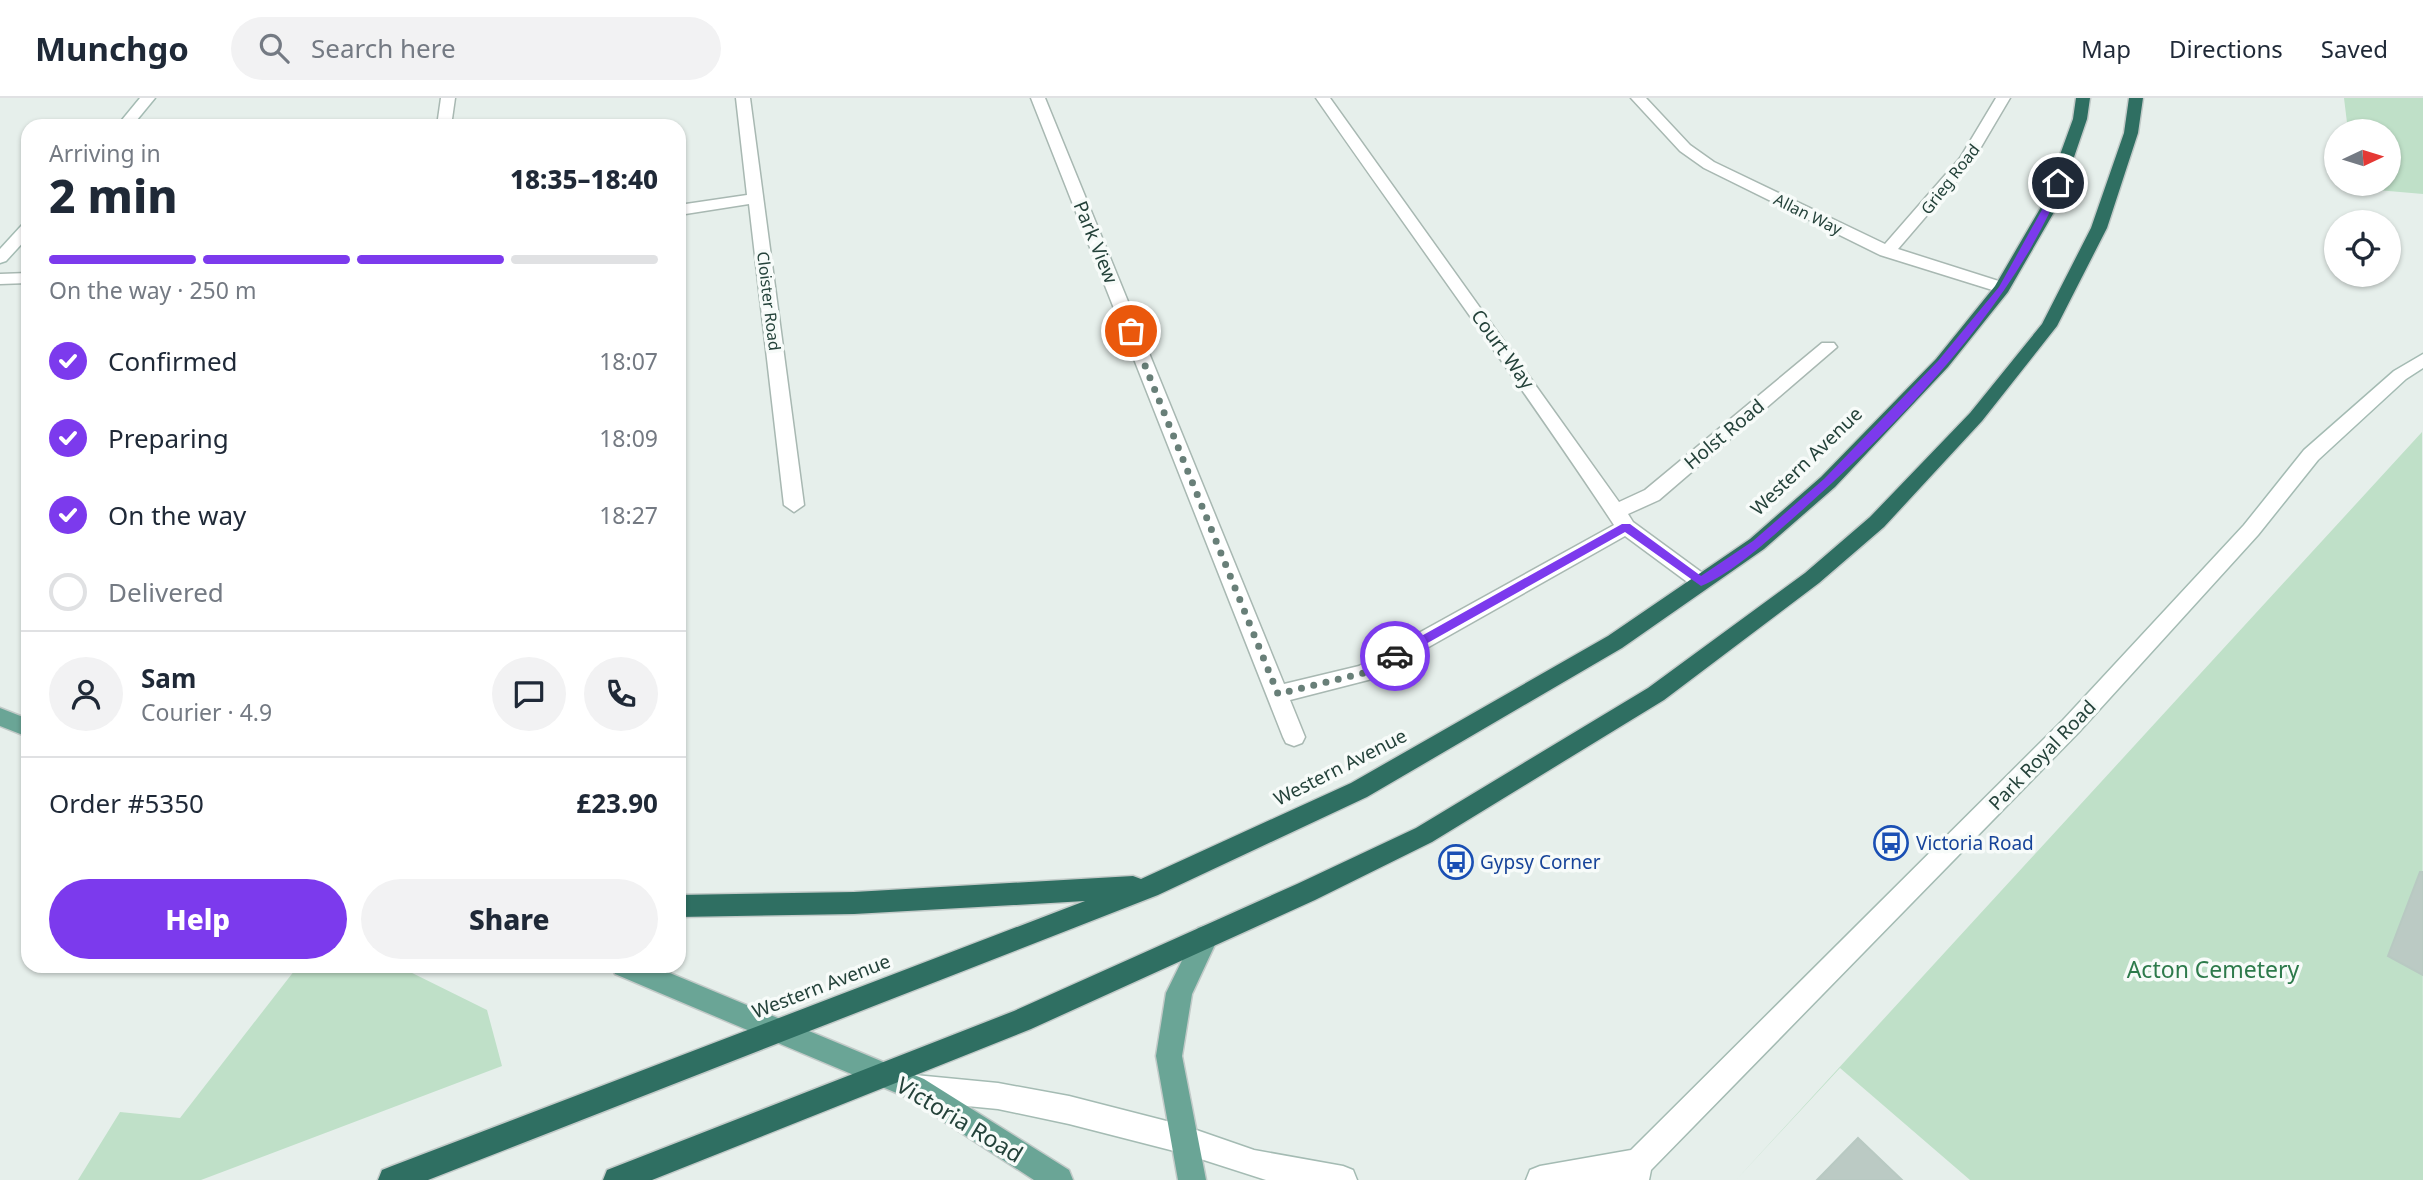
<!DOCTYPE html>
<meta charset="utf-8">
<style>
:root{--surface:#fff;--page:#f2f2f3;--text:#1f2937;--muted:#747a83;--line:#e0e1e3;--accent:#7c3aed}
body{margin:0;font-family:"Noto Sans",sans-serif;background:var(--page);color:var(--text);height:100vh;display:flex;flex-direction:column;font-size:26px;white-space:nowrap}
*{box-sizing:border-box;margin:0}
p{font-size:23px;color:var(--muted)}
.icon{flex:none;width:38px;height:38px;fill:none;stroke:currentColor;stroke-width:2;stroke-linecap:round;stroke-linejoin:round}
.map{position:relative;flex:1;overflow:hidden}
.side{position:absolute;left:21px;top:21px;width:665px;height:854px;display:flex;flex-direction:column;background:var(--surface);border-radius:21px;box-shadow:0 2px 5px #0004}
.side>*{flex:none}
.needle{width:46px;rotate:86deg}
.tools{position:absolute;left:2324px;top:21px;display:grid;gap:14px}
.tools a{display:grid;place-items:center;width:77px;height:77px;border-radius:50%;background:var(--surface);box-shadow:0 2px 5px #0004;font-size:35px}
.pin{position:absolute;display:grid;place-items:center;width:60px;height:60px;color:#fff;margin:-30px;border:4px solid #fff;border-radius:50%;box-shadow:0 2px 7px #0007}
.courier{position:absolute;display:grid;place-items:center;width:70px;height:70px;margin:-35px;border:5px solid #7c3aed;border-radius:50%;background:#fff;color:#222;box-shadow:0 2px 9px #0007}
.summary em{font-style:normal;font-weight:800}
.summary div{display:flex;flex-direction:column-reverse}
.summary{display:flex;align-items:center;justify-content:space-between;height:119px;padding:0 28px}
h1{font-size:46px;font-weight:800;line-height:52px}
.bar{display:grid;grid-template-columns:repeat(4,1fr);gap:10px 7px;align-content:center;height:84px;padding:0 28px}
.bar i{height:9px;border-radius:5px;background:var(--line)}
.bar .current{background:var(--accent)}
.bar p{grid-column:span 4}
.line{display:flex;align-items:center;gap:18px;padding:0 28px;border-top:2px solid var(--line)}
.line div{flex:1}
.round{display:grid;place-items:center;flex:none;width:74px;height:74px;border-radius:37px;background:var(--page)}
ol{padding:0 28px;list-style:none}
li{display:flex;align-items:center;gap:21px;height:77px}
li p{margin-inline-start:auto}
li .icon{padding:7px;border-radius:50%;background:var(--accent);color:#fff;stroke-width:4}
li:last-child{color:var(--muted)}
li i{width:38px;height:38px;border:4px solid var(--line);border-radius:50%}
.button{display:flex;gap:14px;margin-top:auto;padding:14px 28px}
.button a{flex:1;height:80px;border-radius:42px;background:var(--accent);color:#fff;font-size:28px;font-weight:800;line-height:80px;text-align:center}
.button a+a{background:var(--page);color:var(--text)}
header{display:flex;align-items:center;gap:42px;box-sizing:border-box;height:98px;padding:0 35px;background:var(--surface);border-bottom:2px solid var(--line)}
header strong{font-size:33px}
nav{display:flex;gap:38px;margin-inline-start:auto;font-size:24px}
.search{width:490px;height:63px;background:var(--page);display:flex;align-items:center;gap:18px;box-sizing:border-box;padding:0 24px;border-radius:38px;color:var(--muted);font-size:26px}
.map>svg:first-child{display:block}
.green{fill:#bfe0c8}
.building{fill:#bbcac4;stroke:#b8c9c2;stroke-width:2}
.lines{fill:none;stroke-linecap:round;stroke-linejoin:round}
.street-casing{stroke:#a8b8b2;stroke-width:3}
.secondary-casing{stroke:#a4bbb3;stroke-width:3}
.primary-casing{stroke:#c2cac8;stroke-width:3}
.highway-casing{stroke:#c2cac8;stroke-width:3}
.street{fill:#fff;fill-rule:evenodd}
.secondary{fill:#fff;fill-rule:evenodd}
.primary{fill:#6aa596;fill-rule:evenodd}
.highway{fill:#2f6f62;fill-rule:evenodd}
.route{fill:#7c3aed}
.done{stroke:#687f78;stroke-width:7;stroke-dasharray:0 12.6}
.labels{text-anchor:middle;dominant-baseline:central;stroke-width:7;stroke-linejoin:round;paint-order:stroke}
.far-street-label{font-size:16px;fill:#24423a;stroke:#f7fbf9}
.street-label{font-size:19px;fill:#24423a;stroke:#f7fbf9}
.transit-label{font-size:19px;fill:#164399;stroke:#f7fbf9;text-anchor:start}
.near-park-label{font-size:23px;fill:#2d7a4b;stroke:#f7fbf9}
.near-street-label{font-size:23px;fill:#24423a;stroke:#f7fbf9}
</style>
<header>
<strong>Munchgo</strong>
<div class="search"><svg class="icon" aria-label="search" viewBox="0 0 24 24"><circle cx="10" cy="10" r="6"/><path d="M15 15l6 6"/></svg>Search here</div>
<nav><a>Map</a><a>Directions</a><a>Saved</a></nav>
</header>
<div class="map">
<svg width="2423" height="1082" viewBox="0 0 2423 1082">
<rect width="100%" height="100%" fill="#e6efeb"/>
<g class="green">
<polygon points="2344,0 2423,0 2423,96 2354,90 2353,86 2389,86 2389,33 2348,33"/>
<polygon points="2422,334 2423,1082 1970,1082 1840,970 1736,1082"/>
<polygon points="298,868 398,868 487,912 502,968 201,1082 78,1082 120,1014 180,1020"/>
</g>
<g class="building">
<polygon points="2420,774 2423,774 2423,877 2388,858"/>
<polygon points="1858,1040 1902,1082 1817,1082"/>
</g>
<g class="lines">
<g class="street-casing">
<g id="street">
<polygon points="441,0 455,0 451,28 437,28"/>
<polygon points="736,0 750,0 804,407 794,414 784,407 749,106 679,117 679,107 747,97"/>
<path d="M1031,0H1045L1284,586L1359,568L1614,427C1519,283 1415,143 1316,0H1330L1619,404L1645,392L1822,245H1834L1837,249L1659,402L1628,416L1633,424L1708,479L1711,484L1708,489H1694L1625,438L1372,581L1290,602L1305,639L1302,645L1294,648L1286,645L1283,639Z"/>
<polygon points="1631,0 1646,0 1690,47 1714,64 1885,146 1960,60 1996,0 2010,0 1971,66 1898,151 2008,186 2010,190 2002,195 1880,157 1704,70 1680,53"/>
<polygon points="28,175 28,185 0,186 0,176"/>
</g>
</g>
<g class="secondary-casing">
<g id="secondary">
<polygon points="140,0 155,0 132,28 117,28"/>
<polygon points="28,125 28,139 6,163 0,165 0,151 22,127"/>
<polygon points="2423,256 2423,270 2406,281 2318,362 2258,437 2079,634 1651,1072 1649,1082 1526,1082 1530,1072 1540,1068 1631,1052 2063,622 2244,427 2304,352 2394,273"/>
<polygon points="915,977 998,985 1069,998 1182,1027 1254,1052 1343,1068 1353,1072 1357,1082 1266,1082 1182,1055 1069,1026 998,1011 915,1003 906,999 902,990 906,981"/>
</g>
</g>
<g class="primary-casing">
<g id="primary">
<polygon points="0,610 28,621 28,639 0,628"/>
<polygon points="1207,827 1216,830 1219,838 1192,896 1182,958 1206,1082 1178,1082 1156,958 1166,895 1198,830"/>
<polygon points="611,868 653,868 924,981 1069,1072 1073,1082 1034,1082 906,999 615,876"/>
</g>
</g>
<g class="highway-casing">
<g id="highway">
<polygon points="2076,0 2090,0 2087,21 2057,109 2008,194 1948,269 1835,389 1764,451 1622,550 1367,699 1158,797 428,1082 378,1082 382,1072 392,1068 1085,803 854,816 679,819 679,797 854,794 1133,778 1141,781 1351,685 1608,538 1750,441 1821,379 1936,261 1995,188 2041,109 2073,21"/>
<polygon points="2129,0 2143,0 2138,35 2107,130 2057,228 1982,323 1884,429 1819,485 1664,602 1432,744 1315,802 1031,931 652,1082 603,1082 607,1072 1014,913 1297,786 1416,730 1648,590 1805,475 1870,419 1970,315 2042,226 2091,130 2124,35"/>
</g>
</g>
<use href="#street" class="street"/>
<use href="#secondary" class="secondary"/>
<use href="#primary" class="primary"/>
<use href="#highway" class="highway"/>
</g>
<path class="route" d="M2058,83L2062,85C2015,209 1889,336 1791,422C1766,444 1731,476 1701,488L1625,434L1399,561H1391V555L1622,426H1630L1701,478L1753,443L1824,381L1938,263L1999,189Z"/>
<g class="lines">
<polyline class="done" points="1131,233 1278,596 1364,575 1395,558"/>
</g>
<defs>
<g id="bus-ring" transform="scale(1.75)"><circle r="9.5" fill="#f7fbf9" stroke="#1a4fb4" stroke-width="1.5"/><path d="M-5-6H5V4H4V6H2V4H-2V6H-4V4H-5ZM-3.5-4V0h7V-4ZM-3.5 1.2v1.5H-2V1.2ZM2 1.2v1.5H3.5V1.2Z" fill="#1a4fb4"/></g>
</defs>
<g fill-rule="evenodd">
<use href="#bus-ring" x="1891" y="745"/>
<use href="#bus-ring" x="1456" y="764"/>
</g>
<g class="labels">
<g class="far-street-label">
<text transform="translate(1950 81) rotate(-52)">Grieg Road</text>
<text transform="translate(1808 116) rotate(26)">Allan Way</text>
<text transform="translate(769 203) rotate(83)">Cloister Road</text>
</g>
<g class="street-label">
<text transform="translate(1096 144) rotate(68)">Park View</text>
<text transform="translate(1503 251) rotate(54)">Court Way</text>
<text transform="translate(1724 336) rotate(-40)">Holst Road</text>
<text transform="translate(1806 363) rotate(-44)">Western Avenue</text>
<text transform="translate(2042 657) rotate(-46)">Park Royal Road</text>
<text transform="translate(1340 669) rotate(-27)">Western Avenue</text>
<text transform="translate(821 888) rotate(-21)">Western Avenue</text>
</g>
<g class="transit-label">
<text x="1916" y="745">Victoria Road</text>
<text x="1480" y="764">Gypsy Corner</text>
</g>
<g class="near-park-label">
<text x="2213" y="871">Acton Cemetery</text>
</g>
<g class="near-street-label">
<text transform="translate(960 1021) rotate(31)">Victoria Road</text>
</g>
</g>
</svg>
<div class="tools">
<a><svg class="needle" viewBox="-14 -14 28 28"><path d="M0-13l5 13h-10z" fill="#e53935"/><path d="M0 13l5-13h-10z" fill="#747a83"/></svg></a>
<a><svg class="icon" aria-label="locate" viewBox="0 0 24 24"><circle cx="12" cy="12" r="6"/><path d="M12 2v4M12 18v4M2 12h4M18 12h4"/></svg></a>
</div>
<div class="pin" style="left:1131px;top:233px;background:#ea580c"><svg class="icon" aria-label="bag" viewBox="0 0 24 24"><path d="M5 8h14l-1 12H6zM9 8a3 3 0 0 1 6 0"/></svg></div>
<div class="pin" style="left:2058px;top:85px;background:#1f2937"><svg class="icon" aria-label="home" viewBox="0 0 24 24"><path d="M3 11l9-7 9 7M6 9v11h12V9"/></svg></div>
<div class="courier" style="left:1395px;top:558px"><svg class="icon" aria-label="car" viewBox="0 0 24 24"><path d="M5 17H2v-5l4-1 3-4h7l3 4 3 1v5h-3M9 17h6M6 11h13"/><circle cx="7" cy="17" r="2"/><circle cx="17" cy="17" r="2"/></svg></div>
<section class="side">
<div class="summary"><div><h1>2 min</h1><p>Arriving in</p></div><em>18:35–18:40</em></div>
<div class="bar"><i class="current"></i><i class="current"></i><i class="current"></i><i></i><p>On the way · 250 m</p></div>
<ol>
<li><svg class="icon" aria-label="check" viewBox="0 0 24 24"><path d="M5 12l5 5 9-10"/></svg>Confirmed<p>18:07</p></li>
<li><svg class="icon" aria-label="check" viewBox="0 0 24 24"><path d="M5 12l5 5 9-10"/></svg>Preparing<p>18:09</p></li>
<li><svg class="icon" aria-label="check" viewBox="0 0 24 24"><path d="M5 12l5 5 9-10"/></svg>On the way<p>18:27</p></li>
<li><i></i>Delivered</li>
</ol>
<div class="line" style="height:126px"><a class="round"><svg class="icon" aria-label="person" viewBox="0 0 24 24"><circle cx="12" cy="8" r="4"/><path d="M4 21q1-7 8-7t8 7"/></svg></a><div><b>Sam</b><p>Courier · 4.9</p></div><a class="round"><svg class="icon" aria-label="chat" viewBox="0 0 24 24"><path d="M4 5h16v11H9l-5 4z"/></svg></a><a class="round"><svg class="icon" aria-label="phone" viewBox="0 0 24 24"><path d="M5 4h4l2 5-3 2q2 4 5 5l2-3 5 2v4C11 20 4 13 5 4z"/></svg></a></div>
<div class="line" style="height:91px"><div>Order #5350</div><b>£23.90</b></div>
<div class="button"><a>Help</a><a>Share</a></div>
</section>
</div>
